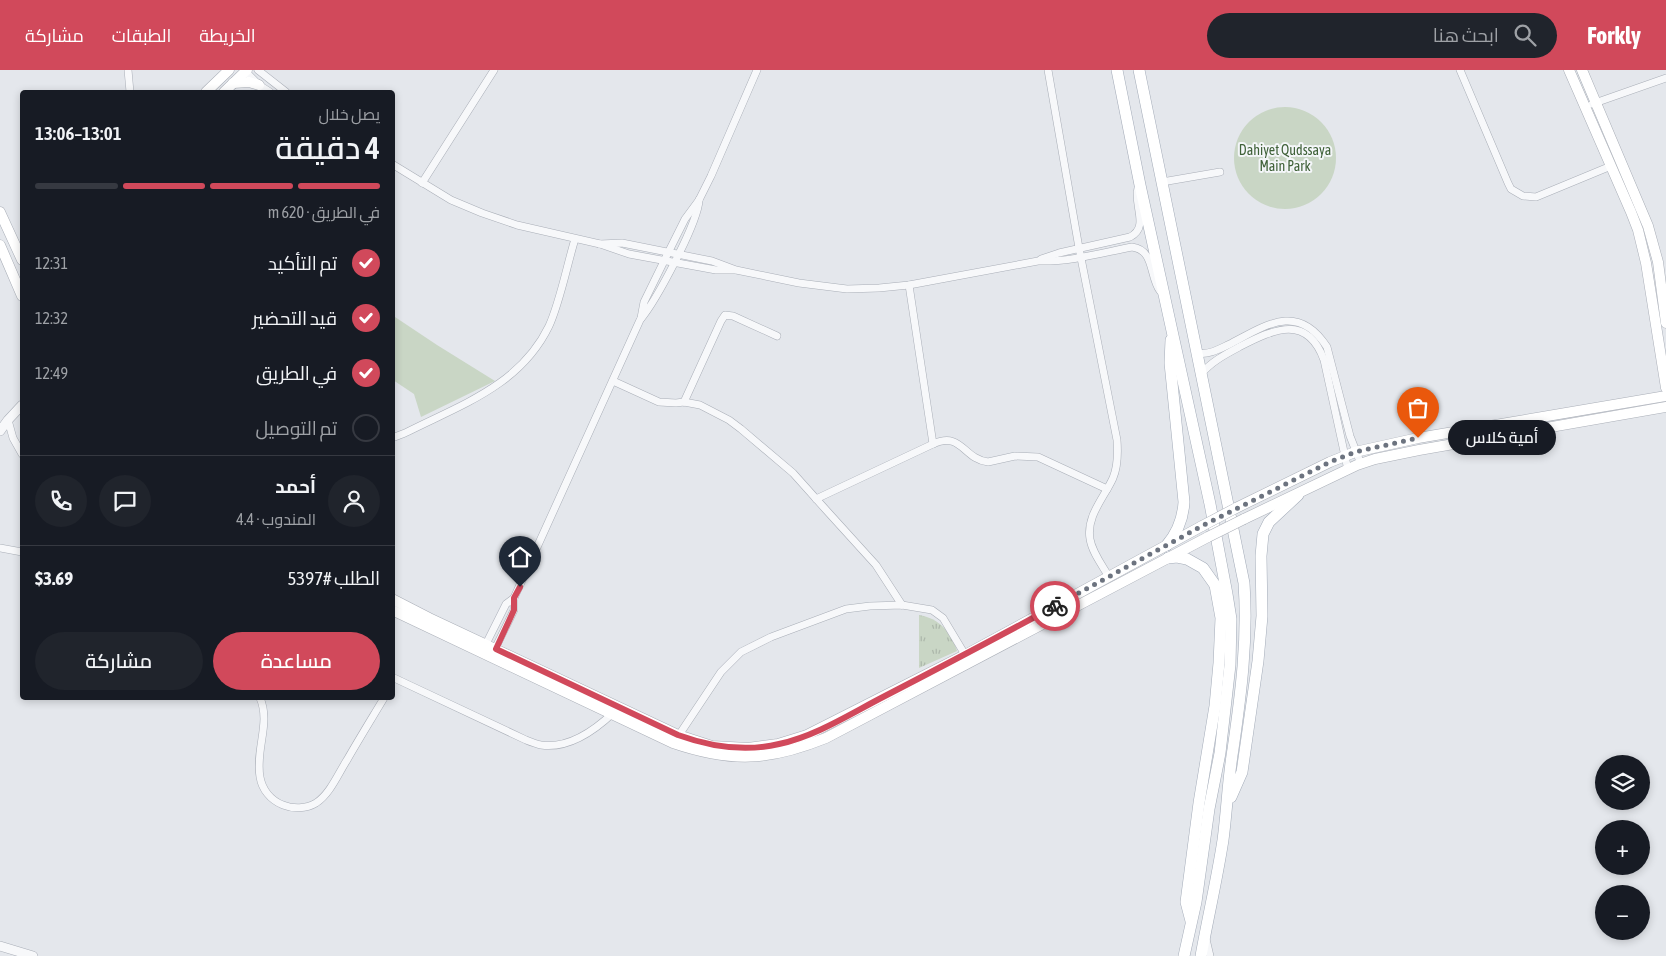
<!DOCTYPE html>
<html lang="ar">
<meta charset="utf-8">
<style>
:root{--surface:#171b24;--page:#20242c;--text:#f1f3f6;--muted:#9ea1a6;--line:#363941;--accent:#d1495b}
body{margin:0;font-family:"Asap Condensed",Cairo,sans-serif;background:var(--page);color:var(--text);direction:rtl;height:100vh;display:flex;flex-direction:column;font-size:19px;white-space:nowrap}
*{box-sizing:border-box;margin:0}
p{font-size:16px;color:var(--muted)}
.icon{flex:none;width:28px;height:28px;fill:none;stroke:currentColor;stroke-width:2;stroke-linecap:round;stroke-linejoin:round}
.map{position:relative;flex:1;overflow:hidden;direction:ltr}
.side{position:absolute;left:20px;top:20px;width:375px;height:610px;display:flex;flex-direction:column;background:var(--surface);border-radius:5px;box-shadow:0 2px 8px #0003;direction:rtl}
.side>*{flex:none}
.buttons{position:absolute;left:1595px;top:685px;display:grid;gap:10px}
.buttons a{display:grid;place-items:center;width:55px;height:55px;border-radius:50%;background:var(--surface);box-shadow:0 2px 8px #0003;font-size:25px}
.pin{position:absolute;display:grid;place-items:center;width:42px;height:42px;color:#fff;margin:-51px -21px;border-radius:50% 50% 50% 0;rotate:-45deg;box-shadow:0 0 5px #0007}
.pin .icon{rotate:45deg}
.courier{position:absolute;display:grid;place-items:center;width:50px;height:50px;margin:-25px;border:4px solid #d1495b;border-radius:50%;background:#fff;color:#222;box-shadow:0 1px 6px #0007}
.bubble{position:absolute;height:35px;border-radius:18px;background:var(--surface);box-shadow:0 2px 8px #0003;font-size:16px;font-weight:600;line-height:35px;text-align:center;direction:rtl}
.head em{font-style:normal;font-weight:600}
.head div{display:flex;flex-direction:column-reverse}
.head{display:flex;align-items:center;justify-content:space-between;height:85px;padding:0 15px}
h1{font-size:32px;font-weight:600;line-height:38px}
.bar{display:grid;grid-template-columns:repeat(4,1fr);gap:8px 5px;align-content:center;height:60px;padding:0 15px}
.bar i{height:6px;border-radius:4px;background:var(--line)}
.bar .current{background:var(--accent)}
.bar p{grid-column:span 4}
.line{display:flex;align-items:center;gap:12px;padding:0 15px;border-top:1px solid var(--line)}
.line div{flex:1}
.round{display:grid;place-items:center;flex:none;width:52px;height:52px;border-radius:26px;background:var(--page)}
ol{padding:0 15px;list-style:none}
li{display:flex;align-items:center;gap:15px;height:55px}
li p{margin-inline-start:auto}
li .icon{padding:5px;border-radius:50%;background:var(--accent);color:#fff;stroke-width:4}
li:last-child{color:var(--muted)}
li i{width:28px;height:28px;border:2px solid var(--line);border-radius:50%}
.primary-button{display:flex;gap:10px;margin-top:auto;padding:10px 15px}
.primary-button a{flex:1;height:58px;border-radius:30px;background:var(--accent);color:#fff;font-size:20px;font-weight:600;line-height:58px;text-align:center}
.primary-button a+a{background:var(--page);color:var(--text)}
header{display:flex;align-items:center;gap:30px;box-sizing:border-box;height:70px;padding:0 25px;background:var(--accent);color:#fff}
header strong{font-size:24px}
nav{display:flex;gap:28px;margin-inline-start:auto;font-size:18px}
.search{width:350px;height:45px;background:var(--page);display:flex;align-items:center;gap:12px;box-sizing:border-box;padding:0 18px;border-radius:28px;color:var(--muted);font-size:19px}
.map>svg:first-child{display:block}
.grass{fill:url(#grass-tufts)}
.park{fill:#c9d6c5}
.lines{fill:none;stroke-linecap:round;stroke-linejoin:round}
.minor-casing{stroke:#a9aeb7;stroke-width:8}
.tertiary-casing{stroke:#a9aeb7;stroke-width:10}
.secondary-casing{stroke:#a9aeb7;stroke-width:11}
.primary-casing{stroke:#a3abb8;stroke-width:12}
.minor{stroke:#f7f8fa;stroke-width:7}
.tertiary{stroke:#f7f8fa;stroke-width:9}
.secondary{stroke:#fff;stroke-width:10}
.primary{stroke:#fff;stroke-width:11}
.secondary-bridge-casing{stroke:#a9aeb7;stroke-width:11;stroke-linecap:butt}
.secondary-bridge{stroke:#fff;stroke-width:10}
.done{stroke:#6c737f;stroke-width:5;stroke-dasharray:0 9}
.route{stroke:#d1495b;stroke-width:6}
.labels{text-anchor:middle;dominant-baseline:central;stroke-width:4;stroke-linejoin:round;paint-order:stroke}
.park-label{font-size:14px;fill:#3f6138;stroke:#f4f6f9}
</style>
<header>
<strong>Forkly</strong>
<div class="search"><svg class="icon" aria-label="search" viewBox="0 0 24 24"><circle cx="10" cy="10" r="6"/><path d="M15 15l6 6"/></svg>ابحث هنا</div>
<nav><a>الخريطة</a><a>الطبقات</a><a>مشاركة</a></nav>
</header>
<div class="map">
<svg width="1666" height="886" viewBox="0 0 1666 886">
<defs>
<pattern id="grass-tufts" width="24" height="20" patternUnits="userSpaceOnUse" patternTransform="scale(1.25)"><rect width="24" height="20" fill="#c9d6c5"/><path d="M3 7l-1-3M5 7V3M7 7l1-3M15 17l-1-3M17 17v-4M19 17l1-3" fill="none" stroke="#adb8ab"/></pattern>
</defs>
<rect width="100%" height="100%" fill="#e4e7ec"/>
<path class="grass" d="M919,545C939,548 952,563 957,581L919,598Z"/>
<g class="park">
<circle cx="1285" cy="88" r="51"/>
<polygon points="392,245 437,275 495,311 421,347 414,324 393,310"/>
</g>
<g class="lines">
<g class="minor-casing">
<g id="minor">
<polyline points="128,0 130,22"/>
<polyline points="244,0 259,15 270,22"/>
<polyline points="258,0 286,22"/>
<path d="M1048,0L1079,178L1117,370C1118,383 1118,396 1113,408C1104,428 1086,446 1090,469C1092,482 1102,495 1109,507"/>
<polyline points="1460,0 1508,113 1511,119 1523,126 1536,127 1611,96"/>
<polyline points="1592,34 1666,8"/>
<polyline points="392,94 451,130 482,143 517,155 600,174 629,184 716,200 734,200"/>
<polyline points="1162,112 1220,102"/>
<polyline points="422,113 494,0"/>
<path d="M600,174L622,173L712,191L736,200L799,213L847,219L879,218L909,215L1038,191C1070,192 1101,183 1132,177C1155,180 1149,206 1160,221"/>
<path d="M1041,189L1059,183L1130,167C1150,157 1133,135 1138,118"/>
<polyline points="909,215 933,374"/>
<polyline points="641,248 644,232 668,183 685,149 699,130 711,106 757,0"/>
<path d="M1197,283C1210,285 1219,279 1230,274C1266,255 1298,232 1327,277L1350,366L1361,394"/>
<path d="M1200,305C1212,291 1226,284 1241,276C1274,259 1307,244 1324,290L1348,400"/>
<polyline points="613,311 659,332 676,333 684,332 700,335 729,350 741,359 793,403 827,441 876,495 902,535"/>
<polyline points="684,332 721,251 725,245 733,246 777,266"/>
<polyline points="8,350 13,368 22,384"/>
<path d="M392,368L405,363C460,335 520,316 549,256C560,232 567,195 575,169"/>
<path d="M816,429L933,374C962,361 963,389 988,392L1015,386L1038,387L1107,419"/>
<polyline points="0,478 22,482"/>
<polyline points="484,578 506,534 514,528"/>
<path d="M493,583L514,540V528L640,250C656,231 698,153 699,130"/>
<path d="M392,607L526,670C531,672 536,674 541,675C568,679 595,660 613,643"/>
<path d="M260,628C271,653 255,680 260,707C262,719 270,730 283,735C293,739 306,739 316,733C330,724 338,704 347,690C359,669 372,648 384,628"/>
<polyline points="677,668 721,602 741,582 771,567 846,539 870,536 902,535 932,540 943,548 967,588"/>
<polyline points="1206,869 1210,886"/>
</g>
</g>
<g class="tertiary-casing">
<g id="tertiary">
<polyline points="0,361 8,350 22,335"/>
<polyline points="0,876 33,886"/>
</g>
</g>
<g class="secondary-casing">
<g id="secondary">
<polyline points="1569,0 1631,142 1638,160 1646,193 1666,318"/>
<polyline points="1582,0 1648,156 1658,192 1666,253"/>
<polyline points="233,13 249,12 259,15"/>
<polyline points="206,22 229,0"/>
<polyline points="224,22 247,0"/>
<polyline points="0,142 22,190"/>
<polyline points="0,175 22,226"/>
<polyline points="1236,438 1330,392 1355,382 1418,368 1666,326"/>
<polyline points="1244,449 1357,395 1375,389 1419,380 1666,337"/>
<polyline points="392,529 429,548 678,665 712,676 748,678 778,674 807,665 965,585 1202,456"/>
<path d="M392,540L673,673C732,693 769,691 826,668L1208,467"/>
</g>
</g>
<g class="primary-casing">
<g id="primary">
<polyline points="1117,0 1140,115 1210,434 1227,524 1231,549 1230,595 1220,683 1209,739 1196,832 1184,886"/>
<path d="M1139,0L1244,513C1248,569 1241,624 1233,679C1228,709 1227,740 1223,770C1217,809 1208,847 1201,886"/>
<path d="M1167,475C1178,462 1183,449 1184,432L1170,293L1171,270"/>
<polyline points="1168,488 1177,487 1187,489 1203,498 1215,515 1221,548 1219,593 1215,636 1199,733 1186,832 1191,851"/>
<polyline points="1231,727 1242,702 1258,591 1262,546 1261,486 1263,464 1269,452 1298,425"/>
</g>
</g>
<use href="#minor" class="minor"/>
<use href="#tertiary" class="tertiary"/>
<use href="#secondary" class="secondary"/>
<use href="#primary" class="primary"/>
<g class="secondary-bridge-casing">
<g id="secondary-bridge">
<polyline points="1202,456 1236,438"/>
<polyline points="1208,467 1244,449"/>
</g>
</g>
<use href="#secondary-bridge" class="secondary-bridge"/>
</g>
<g class="lines">
<polyline class="done" points="1055,536 1202,456 1330,392 1355,382 1418,368"/>
<path class="route" d="M520,517L514,528V540L496,579L678,665C711,677 745,682 779,674C816,666 850,644 883,627C941,597 998,567 1055,536"/>
</g>
<g class="labels">
<g class="park-label">
<text x="1285" y="80">Dahiyet Qudssaya<tspan x="1285" dy="16">Main Park</tspan></text>
</g>
</g>
</svg>
<div class="buttons">
<a><svg class="icon" aria-label="layers" viewBox="0 0 24 24"><path d="M12 4l9 5-9 5-9-5zM3 14l9 5 9-5"/></svg></a>
<a>+</a>
<a>−</a>
</div>
<div class="pin" style="left:1418px;top:368px;background:#ea580c"><svg class="icon" aria-label="bag" viewBox="0 0 24 24"><path d="M5 8h14l-1 12H6zM9 8a3 3 0 0 1 6 0"/></svg></div>
<div class="pin" style="left:520px;top:517px;background:#1f2937"><svg class="icon" aria-label="home" viewBox="0 0 24 24"><path d="M3 11l9-7 9 7M6 9v11h12V9"/></svg></div>
<div class="courier" style="left:1055px;top:536px"><svg class="icon" aria-label="bike" viewBox="0 0 24 24"><circle cx="6" cy="16" r="4"/><circle cx="18" cy="16" r="4"/><path d="M6 16l4-8h5l3 8M10 8l3 8H6M13 5h3"/></svg></div>
<div class="bubble" style="left:1448px;top:350px;width:108px">أمية كلاس</div>
<section class="side">
<div class="head"><div><h1>4 دقيقة</h1><p>يصل خلال</p></div><em>13:01–13:06</em></div>
<div class="bar"><i class="current"></i><i class="current"></i><i class="current"></i><i></i><p>في الطريق · 620 m</p></div>
<ol>
<li><svg class="icon" aria-label="check" viewBox="0 0 24 24"><path d="M5 12l5 5 9-10"/></svg>تم التأكيد<p>12:31</p></li>
<li><svg class="icon" aria-label="check" viewBox="0 0 24 24"><path d="M5 12l5 5 9-10"/></svg>قيد التحضير<p>12:32</p></li>
<li><svg class="icon" aria-label="check" viewBox="0 0 24 24"><path d="M5 12l5 5 9-10"/></svg>في الطريق<p>12:49</p></li>
<li><i></i>تم التوصيل</li>
</ol>
<div class="line" style="height:90px"><a class="round"><svg class="icon" aria-label="person" viewBox="0 0 24 24"><circle cx="12" cy="8" r="4"/><path d="M4 21q1-7 8-7t8 7"/></svg></a><div><b>أحمد</b><p>المندوب · 4.4</p></div><a class="round"><svg class="icon" aria-label="chat" viewBox="0 0 24 24"><path d="M4 5h16v11H9l-5 4z"/></svg></a><a class="round"><svg class="icon" aria-label="phone" viewBox="0 0 24 24"><path d="M5 4h4l2 5-3 2q2 4 5 5l2-3 5 2v4C11 20 4 13 5 4z"/></svg></a></div>
<div class="line" style="height:65px"><div>الطلب #5397</div><b>$3.69</b></div>
<div class="primary-button"><a>مساعدة</a><a>مشاركة</a></div>
</section>
</div>
